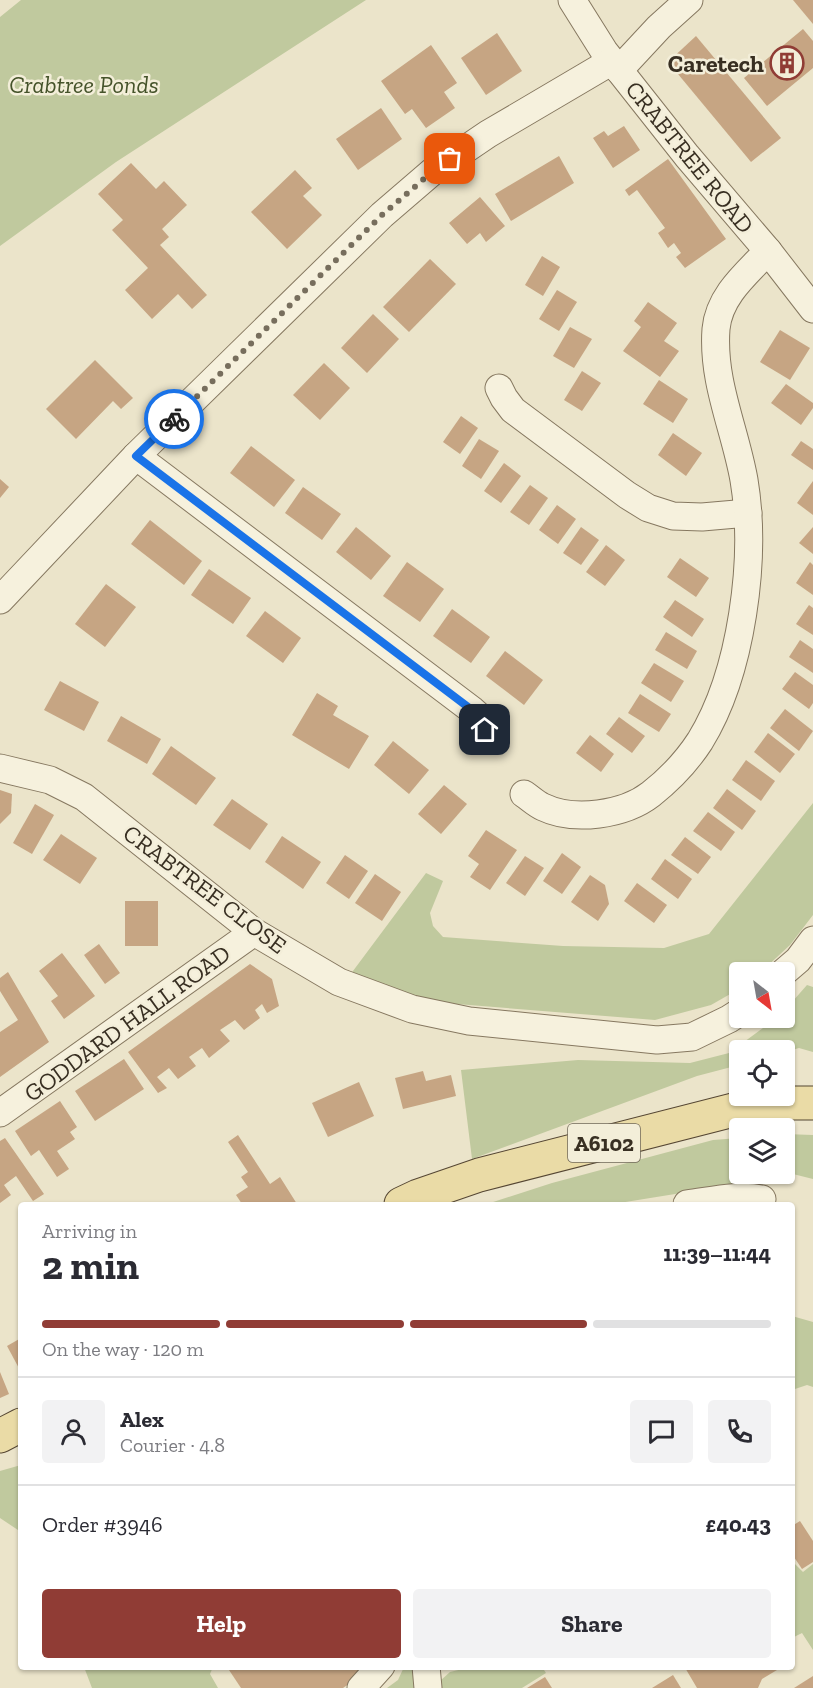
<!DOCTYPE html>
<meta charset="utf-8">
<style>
:root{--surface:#fff;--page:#f2f2f3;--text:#2b2b33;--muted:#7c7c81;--line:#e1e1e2;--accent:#903c35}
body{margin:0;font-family:"Zilla Slab",serif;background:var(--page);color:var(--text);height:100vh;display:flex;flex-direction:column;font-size:22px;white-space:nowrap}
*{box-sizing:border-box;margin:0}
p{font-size:20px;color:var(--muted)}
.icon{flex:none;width:33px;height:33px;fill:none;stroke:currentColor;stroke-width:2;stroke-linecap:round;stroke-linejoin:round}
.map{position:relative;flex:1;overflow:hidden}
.drawer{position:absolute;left:18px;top:1202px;width:777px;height:468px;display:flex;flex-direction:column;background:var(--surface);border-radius:6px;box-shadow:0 2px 4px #0004}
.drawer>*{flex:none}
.needle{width:39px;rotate:149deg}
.controls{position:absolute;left:729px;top:962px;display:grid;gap:12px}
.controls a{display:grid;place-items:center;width:66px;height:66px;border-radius:6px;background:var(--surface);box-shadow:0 2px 4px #0004;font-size:30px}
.pin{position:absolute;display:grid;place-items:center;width:51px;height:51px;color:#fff;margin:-26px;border-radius:12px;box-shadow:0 3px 9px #0006}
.courier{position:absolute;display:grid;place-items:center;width:60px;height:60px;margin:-30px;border:4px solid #1a73e8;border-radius:50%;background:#fff;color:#222;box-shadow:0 2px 8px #0007}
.summary em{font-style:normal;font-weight:700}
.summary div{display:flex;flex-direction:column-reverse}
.summary{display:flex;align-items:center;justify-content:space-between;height:102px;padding:0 24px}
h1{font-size:39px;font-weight:700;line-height:45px}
.bar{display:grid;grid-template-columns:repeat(4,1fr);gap:9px 6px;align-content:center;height:72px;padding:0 24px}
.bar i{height:8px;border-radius:4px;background:var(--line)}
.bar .active{background:var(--accent)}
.bar p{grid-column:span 4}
.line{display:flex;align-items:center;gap:15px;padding:0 24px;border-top:2px solid var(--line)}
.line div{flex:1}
.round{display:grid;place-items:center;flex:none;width:63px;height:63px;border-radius:6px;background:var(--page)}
.primary-button{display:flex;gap:12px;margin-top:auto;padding:12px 24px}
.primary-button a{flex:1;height:69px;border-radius:6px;background:var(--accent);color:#fff;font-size:24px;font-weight:700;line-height:69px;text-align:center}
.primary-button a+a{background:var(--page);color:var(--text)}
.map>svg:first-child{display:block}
.green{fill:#c0c99e}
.building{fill:#c6a583}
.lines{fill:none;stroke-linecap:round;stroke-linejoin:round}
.minor-casing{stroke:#867860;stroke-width:29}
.major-casing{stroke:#554633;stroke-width:35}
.minor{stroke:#f6f1dd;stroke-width:27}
.major{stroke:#eadba6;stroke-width:33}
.done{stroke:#776e5d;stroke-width:6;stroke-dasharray:0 10.8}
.route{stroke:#1a73e8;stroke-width:8}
.labels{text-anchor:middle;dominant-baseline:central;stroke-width:5;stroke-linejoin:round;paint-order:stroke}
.shield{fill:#f3eed9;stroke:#706859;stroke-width:1.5}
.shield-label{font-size:22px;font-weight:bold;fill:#382f22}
.poi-label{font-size:24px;font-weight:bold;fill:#382f22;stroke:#f3eed9;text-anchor:end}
.park-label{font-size:24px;font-style:italic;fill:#45532a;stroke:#f3eed9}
.street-label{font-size:24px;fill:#382f22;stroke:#f3eed9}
</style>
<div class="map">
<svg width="813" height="1688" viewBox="0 0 813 1688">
<rect width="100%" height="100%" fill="#ebe4ca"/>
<g class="green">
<polygon points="21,0 366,0 116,162 0,246 0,17"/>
<polygon points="813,803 813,915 790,945 761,972 740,972 739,989 711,1005 655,1020 419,1001 350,975 426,873 443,881 430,913 433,926 443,937 563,946 664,948 709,934"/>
<polygon points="807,985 813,987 813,1052 799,1048 785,1052 784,1050 740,1050 739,1065 697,1076 472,1159 461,1070 578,1060 690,1063 729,1053 778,1017 784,1017 785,1010"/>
<polygon points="785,1134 813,1135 813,1179 793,1174 770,1183 731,1185 613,1204 487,1204 552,1183 713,1140 739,1138 740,1173 784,1173"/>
<polygon points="792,1316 813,1322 813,1387 807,1385 792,1390"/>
<polygon points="21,1465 21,1532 0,1518 0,1471"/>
<polygon points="792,1561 803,1572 813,1564 813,1650 802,1633 792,1638"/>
<polygon points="84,1667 213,1667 210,1674 218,1688 92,1688"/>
<polygon points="404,1667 420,1667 417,1688 387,1688 398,1680"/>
<polygon points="471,1667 542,1667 546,1673 522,1688 440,1688 440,1681 450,1672"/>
</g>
<g class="building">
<polygon points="793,0 813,0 813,24"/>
<polygon points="803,29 813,41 813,68 767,106 744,78"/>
<polygon points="497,33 522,71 486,95 461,58"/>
<polygon points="696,36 781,138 751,162 668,62"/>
<polygon points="431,45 457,83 444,92 455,108 426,128 412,109 405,114 381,81"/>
<polygon points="381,108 402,139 358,170 336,139"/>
<polygon points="624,126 640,150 613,168 593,138 604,131 608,136"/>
<polygon points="559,156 574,183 511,221 495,194"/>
<polygon points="668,159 726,239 685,268 676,257 681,253 674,243 668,248 658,233 665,228 637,190 629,196 625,190"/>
<polygon points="131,163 156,189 164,181 187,205 162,229 169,237 160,245 207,295 192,309 178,294 152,319 125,290 148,268 112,230 123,220 98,194"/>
<polygon points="295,170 312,188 303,196 322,215 287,249 251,212"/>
<polygon points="480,197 505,226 486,242 480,233 467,244 449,223"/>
<polygon points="542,256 560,267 543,296 525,285"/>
<polygon points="430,259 456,284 409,332 383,307"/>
<polygon points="557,290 577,302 559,331 539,319"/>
<polygon points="648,302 677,323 664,341 679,351 660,377 623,351 641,327 634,321"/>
<polygon points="373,314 399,339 367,373 341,348"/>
<polygon points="570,327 592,339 574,368 553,356"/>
<polygon points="780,330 810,348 790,380 760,362"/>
<polygon points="95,360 133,398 121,409 113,401 76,439 46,409"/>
<polygon points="324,363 350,388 320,420 293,395"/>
<polygon points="582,371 601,383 582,411 564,400"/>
<polygon points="659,380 688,399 673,423 643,404"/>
<polygon points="786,384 813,403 813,408 801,425 771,403"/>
<polygon points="461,416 478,428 460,454 443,442"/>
<polygon points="673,433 702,453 686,476 658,455"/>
<polygon points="479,439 499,451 481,479 462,466"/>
<polygon points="801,441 813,449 813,470 791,455"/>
<polygon points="251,446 295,480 274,507 230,473"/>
<polygon points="504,463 521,476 501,503 484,491"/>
<polygon points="0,479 9,487 0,498"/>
<polygon points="813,481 813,515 797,503"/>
<polygon points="530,485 548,498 529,525 510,512"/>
<polygon points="303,487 341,514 322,540 285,513"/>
<polygon points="557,505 576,519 558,544 539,530"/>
<polygon points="150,520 202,561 184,585 131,544"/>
<polygon points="356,527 391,556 371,580 336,552"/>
<polygon points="581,527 599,540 581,565 563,553"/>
<polygon points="813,527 813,554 799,543"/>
<polygon points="606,545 625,560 605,586 586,572"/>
<polygon points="680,558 709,578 696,597 667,577"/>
<polygon points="407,562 444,589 420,622 383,596"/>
<polygon points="810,562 813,565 813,595 796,583"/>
<polygon points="209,569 251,598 233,624 191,595"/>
<polygon points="106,584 136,607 105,647 75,624"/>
<polygon points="675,600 704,619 692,637 663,617"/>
<polygon points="809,605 813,608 813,635 796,624"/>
<polygon points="452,609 490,637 471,663 433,636"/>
<polygon points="265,611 301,638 283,663 246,636"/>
<polygon points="666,632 697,651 687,669 655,650"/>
<polygon points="800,640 813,649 813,673 789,657"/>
<polygon points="505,651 543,680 524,705 486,676"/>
<polygon points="654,663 684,681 671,702 641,683"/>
<polygon points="795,672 813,685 813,703 809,709 782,689"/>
<polygon points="60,681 99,702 84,731 44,710"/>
<polygon points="317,693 338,706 333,715 369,736 349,769 292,735"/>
<polygon points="640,694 671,714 659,732 628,713"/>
<polygon points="785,709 813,731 799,751 770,728"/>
<polygon points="121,716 161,739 147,764 107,741"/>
<polygon points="619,717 645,736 632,753 606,734"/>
<polygon points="768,733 795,754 780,773 754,752"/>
<polygon points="590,735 614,754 601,772 576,753"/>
<polygon points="393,741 429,770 409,794 374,765"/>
<polygon points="171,746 216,778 196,805 152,774"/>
<polygon points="746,760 775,781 761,801 732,780"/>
<polygon points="444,785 467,804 441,834 418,814"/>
<polygon points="727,789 756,811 742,830 713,808"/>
<polygon points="0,790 12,794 11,813 0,824"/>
<polygon points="232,799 268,824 250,850 213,825"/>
<polygon points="35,804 54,815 32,854 13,843"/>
<polygon points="708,812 735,832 721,851 693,831"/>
<polygon points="486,830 517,850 490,890 470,877 479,864 468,856"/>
<polygon points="61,834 97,858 80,884 43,860"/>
<polygon points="282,836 321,862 303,889 265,862"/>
<polygon points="685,837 711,857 698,874 671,855"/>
<polygon points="562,853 581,867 562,894 543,881"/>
<polygon points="345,855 368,871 349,899 326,883"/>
<polygon points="525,856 544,868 525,896 506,883"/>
<polygon points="665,859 692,879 678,899 651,879"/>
<polygon points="375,874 401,892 382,921 355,903"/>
<polygon points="590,875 605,885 609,904 598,921 571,902"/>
<polygon points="637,883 667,905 654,923 624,901"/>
<rect x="125" y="901" width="33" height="45"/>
<polygon points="99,944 120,973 105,984 84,955"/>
<polygon points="62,953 95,996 64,1019 51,1001 58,996 39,971"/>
<polygon points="250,964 272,979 279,1006 267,1013 262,1004 255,1010 260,1018 244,1030 235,1020 220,1030 230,1041 209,1058 202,1048 189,1057 196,1066 178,1079 169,1068 157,1077 167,1088 158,1093 128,1052"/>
<polygon points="8,972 49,1042 0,1077 0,1032 18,1020 0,991 0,978"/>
<polygon points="124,1059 144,1089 95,1121 75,1091"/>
<polygon points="423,1071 426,1081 451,1075 456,1096 403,1109 395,1078"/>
<polygon points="359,1082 374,1116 328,1137 312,1103"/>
<polygon points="60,1101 77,1127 70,1132 75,1139 57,1151 69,1169 57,1177 39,1150 31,1156 15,1131"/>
<polygon points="238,1135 270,1184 280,1177 297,1204 242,1204 236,1195 248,1187 241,1177 248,1172 228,1142"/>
<polygon points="5,1138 44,1194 33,1201 16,1176 4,1185 11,1195 0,1203 0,1141"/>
<polygon points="21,1338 21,1372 7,1346"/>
<polygon points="0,1372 9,1394 0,1398"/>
<polygon points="800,1521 813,1541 813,1562 802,1569 792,1554 792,1526"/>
<polygon points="228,1666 375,1666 343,1688 241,1688 227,1667"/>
<polygon points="684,1666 774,1666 777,1670 762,1679 758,1688 697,1688"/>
<polygon points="673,1675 681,1688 652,1688"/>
<polygon points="813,1676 813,1688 794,1688"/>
<polygon points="545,1677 552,1688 527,1688"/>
</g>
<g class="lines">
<g class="minor-casing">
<g id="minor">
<polyline points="572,0 604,51 687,156 768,251 813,309"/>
<polyline points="619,70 659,27 689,0"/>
<polyline points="499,388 504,398 513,410 627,495 648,508 673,516 702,517 748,513"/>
<polyline points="136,456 472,710 481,718 485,730"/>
<polyline points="0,600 136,456 382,215 432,172 488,134 612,61"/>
<polyline points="0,768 50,780 84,797 254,932 339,982 412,1009 469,1021 657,1040 692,1037 729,1019 740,1012"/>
<path d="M524,794C530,798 536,804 543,807C574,822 624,815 651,794C670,779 687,761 700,741C742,673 757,558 744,480C735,429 712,382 716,329C719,296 746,274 768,251"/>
<polyline points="784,972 798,960 813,940"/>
<polyline points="0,1113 254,932"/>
<path d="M687,1204C711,1201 737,1194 762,1199"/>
<polyline points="426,1666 428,1688"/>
<polyline points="361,1688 381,1666"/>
</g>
</g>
<g class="major-casing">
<g id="major">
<polyline points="401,1204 418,1196 479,1175 745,1107 790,1103 813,1103"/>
<polyline points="0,1436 21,1425"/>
</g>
</g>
<use href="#minor" class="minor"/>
<use href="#major" class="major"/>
</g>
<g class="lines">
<polyline class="done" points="174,419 382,215 432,172 450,159"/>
<polyline class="route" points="174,419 136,456 472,710 481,718 485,730"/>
</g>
<defs>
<g id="building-ring" transform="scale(1.725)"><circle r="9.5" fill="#f3eed9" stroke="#903c35" stroke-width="1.5"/><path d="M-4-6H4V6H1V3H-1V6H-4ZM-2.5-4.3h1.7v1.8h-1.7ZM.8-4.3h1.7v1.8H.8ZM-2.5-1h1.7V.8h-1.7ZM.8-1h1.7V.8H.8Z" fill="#903c35"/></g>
</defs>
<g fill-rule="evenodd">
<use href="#building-ring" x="787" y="63"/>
</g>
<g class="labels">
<rect class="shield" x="568" y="1124" width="72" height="38" rx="4.5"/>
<g class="shield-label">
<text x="604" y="1143">A6102</text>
</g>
<g class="poi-label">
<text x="764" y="63">Caretech</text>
</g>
<g class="park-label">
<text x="84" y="84">Crabtree Ponds</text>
</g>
<g class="street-label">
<text transform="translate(690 157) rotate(51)">CRABTREE ROAD</text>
<text transform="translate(205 889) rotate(37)">CRABTREE CLOSE</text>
<text transform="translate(127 1023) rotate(-36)">GODDARD HALL ROAD</text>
</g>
</g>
</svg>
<div class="controls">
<a><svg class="needle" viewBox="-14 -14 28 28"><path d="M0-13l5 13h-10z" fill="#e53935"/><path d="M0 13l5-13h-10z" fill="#7c7c81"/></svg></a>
<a><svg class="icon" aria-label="locate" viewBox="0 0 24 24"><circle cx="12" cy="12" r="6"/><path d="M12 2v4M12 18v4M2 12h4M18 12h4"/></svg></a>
<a><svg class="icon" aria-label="layers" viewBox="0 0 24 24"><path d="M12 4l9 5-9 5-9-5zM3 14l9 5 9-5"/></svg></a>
</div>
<div class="pin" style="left:450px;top:159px;background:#ea580c"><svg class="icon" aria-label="bag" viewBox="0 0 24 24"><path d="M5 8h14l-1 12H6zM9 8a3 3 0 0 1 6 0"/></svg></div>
<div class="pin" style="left:485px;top:730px;background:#1f2937"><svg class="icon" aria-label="home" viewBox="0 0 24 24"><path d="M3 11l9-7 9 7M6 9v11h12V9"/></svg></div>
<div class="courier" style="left:174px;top:419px"><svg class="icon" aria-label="bike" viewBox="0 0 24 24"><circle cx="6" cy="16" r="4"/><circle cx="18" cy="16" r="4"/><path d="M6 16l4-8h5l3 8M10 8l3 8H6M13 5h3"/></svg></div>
<section class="drawer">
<div class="summary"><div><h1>2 min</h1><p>Arriving in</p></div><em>11:39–11:44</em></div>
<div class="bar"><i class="active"></i><i class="active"></i><i class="active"></i><i></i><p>On the way · 120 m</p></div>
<div class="line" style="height:108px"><a class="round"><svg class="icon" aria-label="person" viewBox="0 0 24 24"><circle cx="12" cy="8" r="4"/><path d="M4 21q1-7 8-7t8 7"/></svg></a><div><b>Alex</b><p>Courier · 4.8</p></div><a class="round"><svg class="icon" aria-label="chat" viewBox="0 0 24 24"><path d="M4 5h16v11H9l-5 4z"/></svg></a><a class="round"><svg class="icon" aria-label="phone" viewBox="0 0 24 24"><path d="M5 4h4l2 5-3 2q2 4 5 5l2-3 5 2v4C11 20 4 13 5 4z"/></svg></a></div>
<div class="line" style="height:78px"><div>Order #3946</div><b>£40.43</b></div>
<div class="primary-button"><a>Help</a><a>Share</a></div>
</section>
</div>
